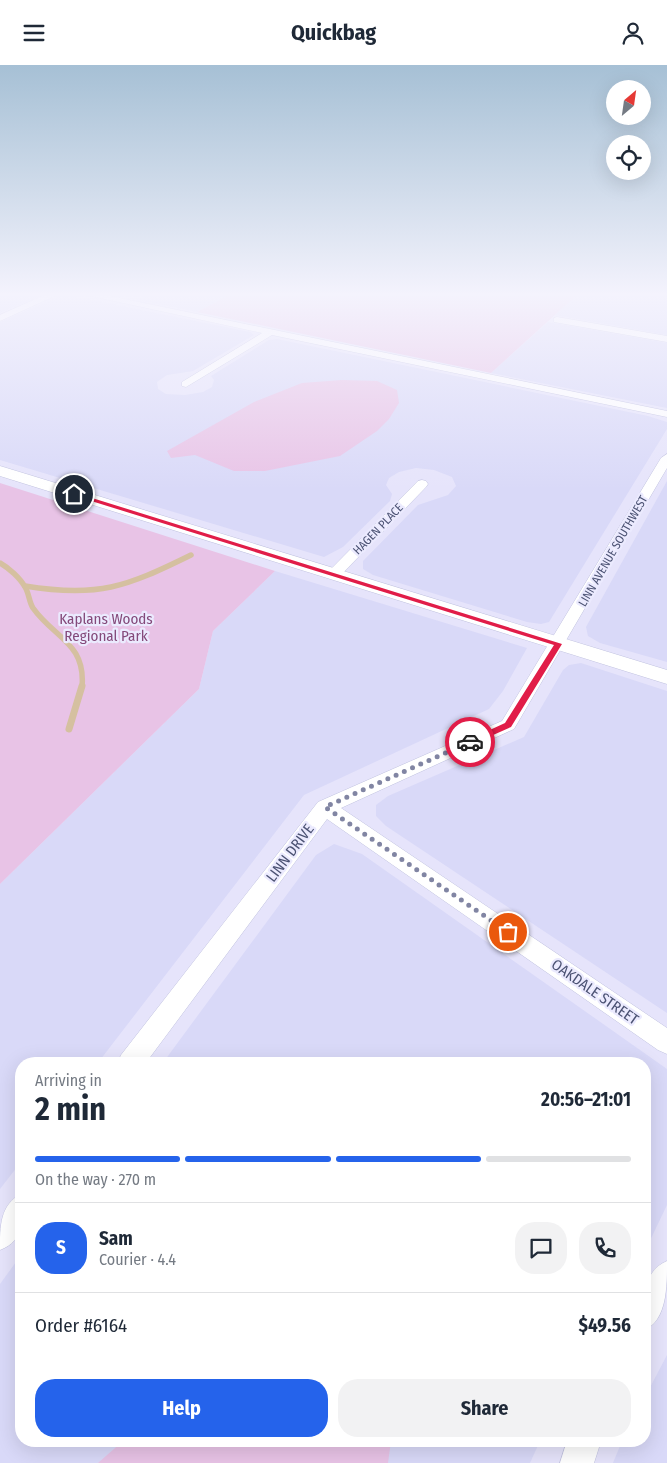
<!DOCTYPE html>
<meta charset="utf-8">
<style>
:root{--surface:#fff;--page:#f2f2f3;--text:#1f2937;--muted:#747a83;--line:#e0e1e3;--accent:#2563eb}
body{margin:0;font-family:"Fira Sans Condensed",sans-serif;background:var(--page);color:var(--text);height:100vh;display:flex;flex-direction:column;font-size:19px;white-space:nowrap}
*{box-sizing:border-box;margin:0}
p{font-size:16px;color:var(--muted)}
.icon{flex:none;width:28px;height:28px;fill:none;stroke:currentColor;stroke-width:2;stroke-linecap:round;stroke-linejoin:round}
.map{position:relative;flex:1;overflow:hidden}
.details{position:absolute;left:15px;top:992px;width:636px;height:390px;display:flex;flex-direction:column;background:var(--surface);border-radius:20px;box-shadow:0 5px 20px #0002}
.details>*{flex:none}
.needle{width:32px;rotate:29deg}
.buttons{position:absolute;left:606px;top:15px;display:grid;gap:10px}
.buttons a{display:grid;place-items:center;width:45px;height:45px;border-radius:50%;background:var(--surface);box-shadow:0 5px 20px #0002;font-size:25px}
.pin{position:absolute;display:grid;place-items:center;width:42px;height:42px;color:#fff;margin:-21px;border:2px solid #fff;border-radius:50%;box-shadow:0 1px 5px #0007}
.courier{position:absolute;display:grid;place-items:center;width:50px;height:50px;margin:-25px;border:4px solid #e11d48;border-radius:50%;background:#fff;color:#222;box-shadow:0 1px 6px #0007}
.headline em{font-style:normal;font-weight:700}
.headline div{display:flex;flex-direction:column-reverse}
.headline{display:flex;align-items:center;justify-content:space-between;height:85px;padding:0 20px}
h1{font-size:32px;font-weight:700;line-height:38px}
.bar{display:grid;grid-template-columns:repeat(4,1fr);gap:8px 5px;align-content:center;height:60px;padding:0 20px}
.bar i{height:6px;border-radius:4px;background:var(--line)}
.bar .selected{background:var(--accent)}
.bar p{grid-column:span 4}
.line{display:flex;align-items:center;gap:12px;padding:0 20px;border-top:1px solid var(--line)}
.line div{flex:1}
.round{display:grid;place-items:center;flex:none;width:52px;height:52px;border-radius:20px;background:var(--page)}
.primary-button{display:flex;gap:10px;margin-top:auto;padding:10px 20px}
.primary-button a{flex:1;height:58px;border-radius:20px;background:var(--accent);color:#fff;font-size:20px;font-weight:700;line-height:58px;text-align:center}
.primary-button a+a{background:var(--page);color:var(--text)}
header{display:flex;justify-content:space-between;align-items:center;height:65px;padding:0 20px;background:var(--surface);font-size:22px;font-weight:700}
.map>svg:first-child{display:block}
.residential{fill:#d9d9f8}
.green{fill:#e8c3e6}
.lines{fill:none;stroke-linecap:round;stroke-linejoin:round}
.stream-far1{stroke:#d5c0a0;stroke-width:5.5}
.stream{stroke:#d5c0a0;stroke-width:7}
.minor-casing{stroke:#c0c2df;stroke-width:1}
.tertiary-casing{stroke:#c0c2df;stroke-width:1}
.minor{fill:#fff;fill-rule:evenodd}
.tertiary{fill:#fff;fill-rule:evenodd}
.route{fill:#e11d48}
.done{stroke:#8185a3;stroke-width:5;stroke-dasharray:0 9}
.labels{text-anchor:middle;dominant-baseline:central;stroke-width:4.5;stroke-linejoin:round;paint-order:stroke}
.far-street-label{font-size:12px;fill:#4b5273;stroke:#ebeafe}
.park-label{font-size:15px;fill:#84497a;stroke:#ebeafe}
.street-label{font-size:15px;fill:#4b5273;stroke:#ebeafe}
</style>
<header><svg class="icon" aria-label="menu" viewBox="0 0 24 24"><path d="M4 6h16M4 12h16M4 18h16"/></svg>Quickbag<svg class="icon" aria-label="person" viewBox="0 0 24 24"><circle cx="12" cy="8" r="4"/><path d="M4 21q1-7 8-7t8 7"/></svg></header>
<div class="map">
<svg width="667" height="1398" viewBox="0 0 667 1398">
<rect width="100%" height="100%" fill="#e6e4fb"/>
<g class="residential">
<polygon points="0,229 44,229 0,248"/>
<polygon points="149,229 231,229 197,247 139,235"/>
<polygon points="578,229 667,229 667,270 555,250"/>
<polygon points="60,231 73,231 250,267 254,270 193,306 167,310 157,317 158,324 166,329 185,330 203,327 212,322 214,315 211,311 269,275 277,274 648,351 667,357 667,364 549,557 541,559 527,557 373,510 363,504 363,496 418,440 448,430 456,421 452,412 434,405 416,403 399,407 389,413 386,420 392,429 390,436 343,482 324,492 0,395 0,257"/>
<polygon points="548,257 667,278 667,343 491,308"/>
<polygon points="667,416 667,597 600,578 588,571 586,562"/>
<polygon points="275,506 527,583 503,626 489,644 304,730 97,999 21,999 21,1097 0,1124 0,819 199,624 213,566"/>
<polygon points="581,598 667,626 667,948 386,761 376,751 376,740 388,731 524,672 563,605 569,600"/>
<polygon points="334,779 362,789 667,1004 667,1140 645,1186 645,999 162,999 316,790"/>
<polygon points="21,1190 21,1376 540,1376 530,1398 0,1398 0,1219"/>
<polygon points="667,1290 667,1398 613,1398 622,1376 645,1376 645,1332"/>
</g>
<g class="green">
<polygon points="231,229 578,229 491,308 197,247"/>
<polygon points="342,315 377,316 397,325 399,338 389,354 377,366 340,391 265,406 234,406 195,390 171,393 167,386 254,337 302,318"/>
<polygon points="0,418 275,506 213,566 199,624 0,819"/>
<polygon points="123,1376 391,1376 388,1398 98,1398"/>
</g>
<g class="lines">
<g class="stream-far1">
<path d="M0,498C9,503 20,513 25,522C29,528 29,537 33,543C54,573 86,578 82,622"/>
<path d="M25,521C98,533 126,522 191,490"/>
</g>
<polyline class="stream" points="69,664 82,621"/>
<g class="minor-casing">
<g id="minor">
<polygon points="47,229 59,229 0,256 0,250"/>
<polygon points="82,229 100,229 667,346 667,352 272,270 186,322 182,321 182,317 262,268"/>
<polygon points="557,252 667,271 667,277 554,257 554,253"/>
<polygon points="667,389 667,403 514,664 341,743 667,963 667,989 658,985 327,754 145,999 117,999 121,990 318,737 502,656 661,393"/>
<polygon points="422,415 426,416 428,419 426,422 339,512 329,512 327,509 329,506 418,416"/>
<path d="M21,1129C22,1153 26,1175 0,1185C0,1161 0,1140 21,1129Z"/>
<path d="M667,1196C667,1222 667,1254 645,1265C645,1240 639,1208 667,1196Z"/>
<polygon points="567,1376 601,1376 594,1398 560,1398"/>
</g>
</g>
<g class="tertiary-casing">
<polygon id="tertiary" points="0,401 667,605 667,619 0,411"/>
</g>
<use href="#minor" class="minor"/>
<use href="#tertiary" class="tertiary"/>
</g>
<linearGradient id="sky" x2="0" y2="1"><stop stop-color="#a6c0d5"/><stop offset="0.54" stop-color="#f4f3fd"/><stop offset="1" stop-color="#f4f3fd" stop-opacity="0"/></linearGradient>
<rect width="667" height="425" fill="url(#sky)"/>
<polygon class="route" points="72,428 76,428 562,579 511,662 473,679 468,679 468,675 505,658 554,580 72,430"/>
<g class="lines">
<polyline class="done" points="470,677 325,742 508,867"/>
</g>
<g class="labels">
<g class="far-street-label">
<text transform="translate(378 464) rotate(-46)">HAGEN PLACE</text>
<text transform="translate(613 486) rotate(-60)">LINN AVENUE SOUTHWEST</text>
</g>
<g class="park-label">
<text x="106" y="554">Kaplans Woods<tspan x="106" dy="17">Regional Park</tspan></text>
</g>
<g class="street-label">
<text transform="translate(290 788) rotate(-53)">LINN DRIVE</text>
<text transform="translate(595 927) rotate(35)">OAKDALE STREET</text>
</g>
</g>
</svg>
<div class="buttons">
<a><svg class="needle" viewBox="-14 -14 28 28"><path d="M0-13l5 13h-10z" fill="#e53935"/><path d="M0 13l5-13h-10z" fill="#747a83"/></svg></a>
<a><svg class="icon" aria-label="locate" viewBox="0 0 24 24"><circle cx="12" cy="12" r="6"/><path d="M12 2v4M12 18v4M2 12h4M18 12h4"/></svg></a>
</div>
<div class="pin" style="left:508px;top:867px;background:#ea580c"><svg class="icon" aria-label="bag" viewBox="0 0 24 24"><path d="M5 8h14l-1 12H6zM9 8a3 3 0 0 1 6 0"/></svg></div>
<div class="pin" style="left:74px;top:429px;background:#1f2937"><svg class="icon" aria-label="home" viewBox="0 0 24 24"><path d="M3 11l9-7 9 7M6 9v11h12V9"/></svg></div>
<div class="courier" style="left:470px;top:677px"><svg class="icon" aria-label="car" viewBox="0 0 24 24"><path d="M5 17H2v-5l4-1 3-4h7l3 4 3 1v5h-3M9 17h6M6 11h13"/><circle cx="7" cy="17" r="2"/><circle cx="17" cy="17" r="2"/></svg></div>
<section class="details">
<div class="headline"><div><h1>2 min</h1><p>Arriving in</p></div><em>20:56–21:01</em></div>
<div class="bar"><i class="selected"></i><i class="selected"></i><i class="selected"></i><i></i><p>On the way · 270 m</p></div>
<div class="line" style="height:90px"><b class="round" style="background:var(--accent);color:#fff">S</b><div><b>Sam</b><p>Courier · 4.4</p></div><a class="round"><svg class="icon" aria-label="chat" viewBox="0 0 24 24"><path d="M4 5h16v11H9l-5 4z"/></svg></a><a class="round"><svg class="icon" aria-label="phone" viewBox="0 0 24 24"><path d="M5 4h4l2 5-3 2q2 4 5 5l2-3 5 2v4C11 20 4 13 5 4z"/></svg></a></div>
<div class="line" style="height:65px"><div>Order #6164</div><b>$49.56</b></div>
<div class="primary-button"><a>Help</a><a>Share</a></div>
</section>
</div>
